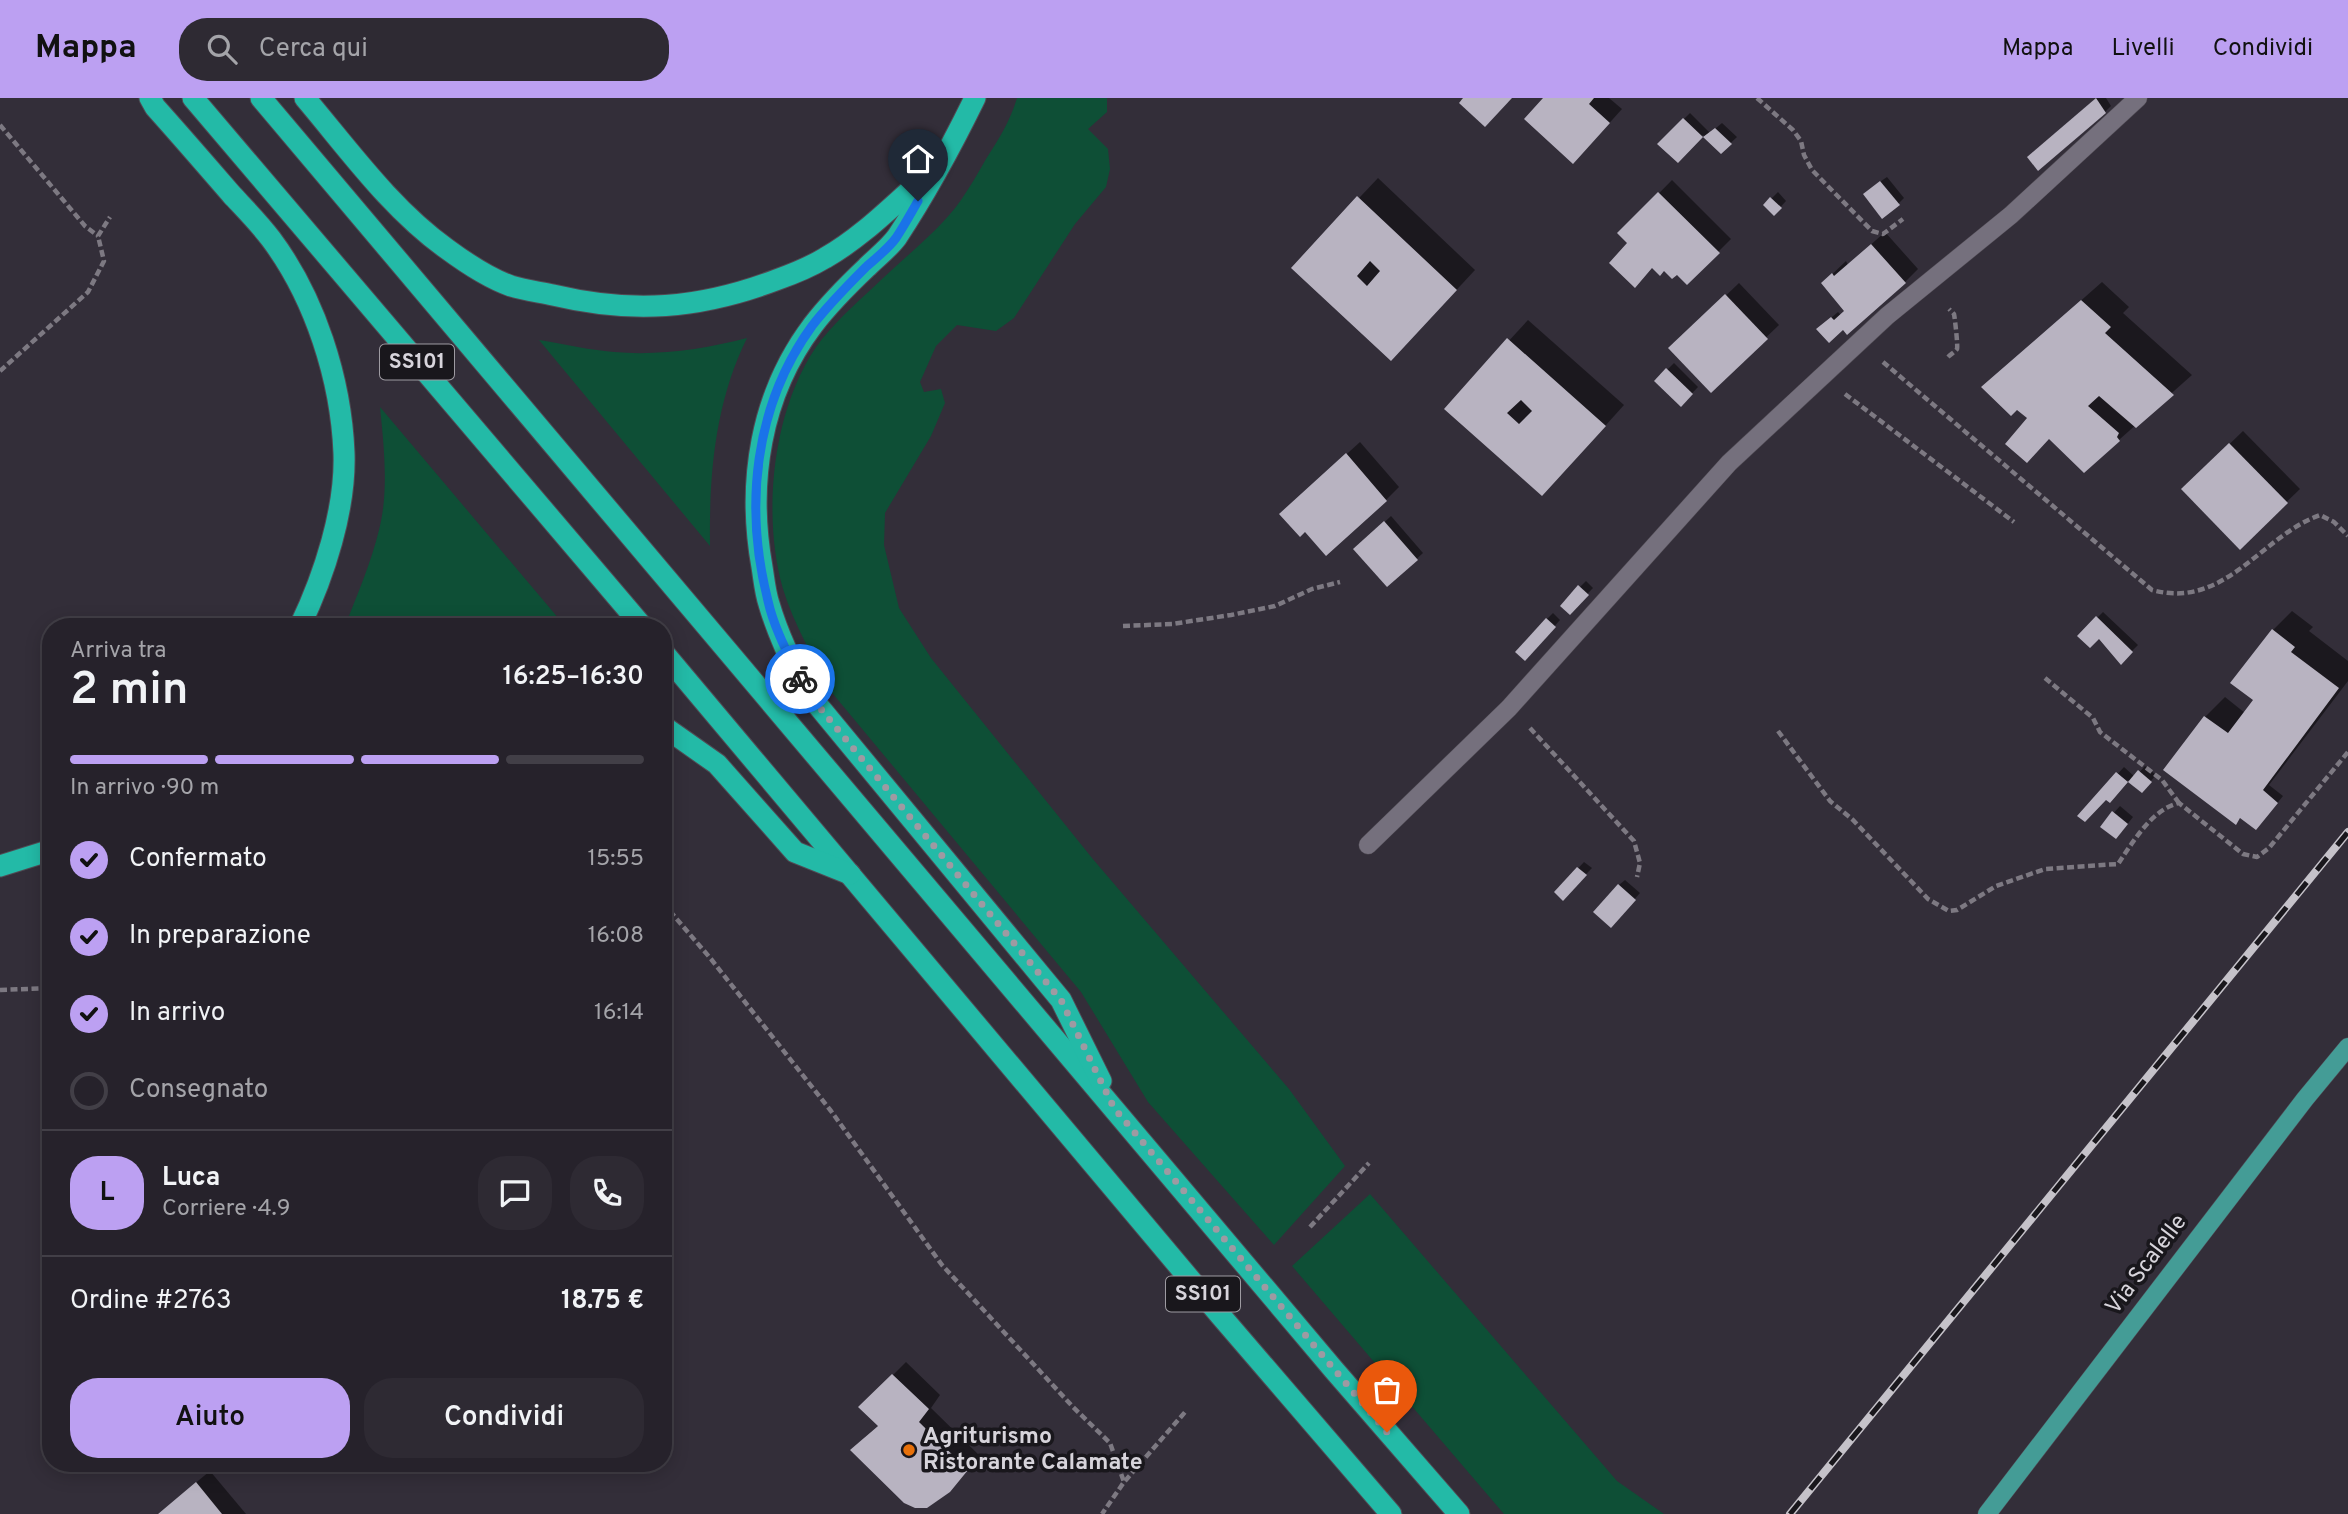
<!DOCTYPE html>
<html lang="it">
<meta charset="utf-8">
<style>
:root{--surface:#26222b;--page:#2e2a33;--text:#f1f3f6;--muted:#a4a4a9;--line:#423f47;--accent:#bca0f2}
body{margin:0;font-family:Overpass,sans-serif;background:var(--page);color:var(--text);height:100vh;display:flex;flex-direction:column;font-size:26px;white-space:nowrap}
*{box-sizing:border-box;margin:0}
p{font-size:23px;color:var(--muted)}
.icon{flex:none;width:38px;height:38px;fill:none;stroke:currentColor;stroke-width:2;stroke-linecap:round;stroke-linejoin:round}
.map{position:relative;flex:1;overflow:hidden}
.details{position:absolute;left:42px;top:520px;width:630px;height:854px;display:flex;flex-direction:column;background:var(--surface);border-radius:28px;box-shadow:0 4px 18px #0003,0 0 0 2px var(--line)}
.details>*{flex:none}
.pin{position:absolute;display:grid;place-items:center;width:60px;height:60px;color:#fff;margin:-72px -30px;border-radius:50% 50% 50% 0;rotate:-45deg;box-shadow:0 0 7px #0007}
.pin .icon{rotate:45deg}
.courier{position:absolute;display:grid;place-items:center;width:70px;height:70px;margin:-35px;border:5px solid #1a73e8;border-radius:50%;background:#fff;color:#222;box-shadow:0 2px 9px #0007}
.summary em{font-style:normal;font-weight:600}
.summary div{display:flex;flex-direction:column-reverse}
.summary{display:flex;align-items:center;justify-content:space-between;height:119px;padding:0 28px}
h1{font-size:46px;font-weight:600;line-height:52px}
.bar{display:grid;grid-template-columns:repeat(4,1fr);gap:10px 7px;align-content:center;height:84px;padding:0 28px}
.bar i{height:9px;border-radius:5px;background:var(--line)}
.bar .selected{background:var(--accent)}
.bar p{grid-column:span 4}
.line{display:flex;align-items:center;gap:18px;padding:0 28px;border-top:2px solid var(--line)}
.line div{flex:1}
.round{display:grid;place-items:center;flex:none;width:74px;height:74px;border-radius:28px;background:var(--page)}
ol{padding:0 28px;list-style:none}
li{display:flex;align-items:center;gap:21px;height:77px}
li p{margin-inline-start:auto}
li .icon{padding:7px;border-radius:50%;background:var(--accent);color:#111;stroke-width:4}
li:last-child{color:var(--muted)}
li i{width:38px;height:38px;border:4px solid var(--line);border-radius:50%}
.action{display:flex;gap:14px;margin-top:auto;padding:14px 28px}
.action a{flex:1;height:80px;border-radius:28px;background:var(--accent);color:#111;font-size:28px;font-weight:600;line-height:80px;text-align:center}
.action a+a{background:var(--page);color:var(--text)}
header{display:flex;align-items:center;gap:42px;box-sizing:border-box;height:98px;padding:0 35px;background:var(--accent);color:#111}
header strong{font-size:33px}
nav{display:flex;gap:38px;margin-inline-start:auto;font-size:24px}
.search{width:490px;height:63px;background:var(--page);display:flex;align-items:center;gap:18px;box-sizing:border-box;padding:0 24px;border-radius:28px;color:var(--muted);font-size:26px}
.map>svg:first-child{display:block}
.green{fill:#0e4f36}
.shadow{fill:#0007}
.building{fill:#b8b3c1;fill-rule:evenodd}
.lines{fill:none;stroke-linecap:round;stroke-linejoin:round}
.minor-casing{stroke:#504b54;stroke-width:19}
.major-casing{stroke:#504b54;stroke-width:19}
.highway-casing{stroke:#504b54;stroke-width:23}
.path{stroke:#7d7982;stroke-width:4.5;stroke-dasharray:7 3.5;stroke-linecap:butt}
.minor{stroke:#75707d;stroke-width:18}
.major{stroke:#449c96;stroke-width:18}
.highway{stroke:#23baa7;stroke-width:21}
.rail-casing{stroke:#c5c2c9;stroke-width:8}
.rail{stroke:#19171c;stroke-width:5;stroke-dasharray:16;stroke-linecap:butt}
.done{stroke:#9e9aa2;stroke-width:7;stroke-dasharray:0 12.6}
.route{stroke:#1a73e8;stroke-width:9}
.food-dot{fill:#e8710a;stroke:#19171c;stroke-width:2.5}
.labels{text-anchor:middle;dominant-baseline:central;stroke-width:7;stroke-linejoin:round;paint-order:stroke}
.shield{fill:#19171c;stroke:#9e9ba2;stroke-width:2}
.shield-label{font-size:21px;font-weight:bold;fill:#d7d4db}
.street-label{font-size:23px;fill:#d7d4db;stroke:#19171c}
.poi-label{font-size:23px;font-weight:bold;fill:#d7d4db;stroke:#19171c;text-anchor:start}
</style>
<header>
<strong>Mappa</strong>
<div class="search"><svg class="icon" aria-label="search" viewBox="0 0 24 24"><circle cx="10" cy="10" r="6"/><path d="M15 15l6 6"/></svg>Cerca qui</div>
<nav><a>Mappa</a><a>Livelli</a><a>Condividi</a></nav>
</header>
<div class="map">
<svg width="2348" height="1416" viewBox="0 0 2348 1416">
<rect width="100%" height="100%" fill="#332e39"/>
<g class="green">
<path d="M1017,0H1107V14L1088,31L1108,51L1110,71L1106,89L1075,126L1014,220L996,233L957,227L936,248L920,284L924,294L941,291L945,305L931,338L885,415L884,447L899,510L931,560L1092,760L1289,991L1345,1068L1274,1147L1148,1004L1081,894L833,596C815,563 794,527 783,491C761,415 773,304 822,241C839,220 862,200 882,181C909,155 940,132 961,102C970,89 978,75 986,61C999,41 1010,23 1017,0Z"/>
<path d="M747,240C715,305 709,376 710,448L539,242C564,246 589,252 614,254C658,258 705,251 747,240Z"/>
<path d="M380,309L565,528H511L439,522L393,528H345C357,497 371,465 379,432C389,393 384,349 380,309Z"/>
<polygon points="1370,1096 1617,1383 1664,1416 1504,1416 1292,1168"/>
</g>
<g class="shadow">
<polygon points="1545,0 1609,0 1622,11 1586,51"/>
<polygon points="2096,0 2106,0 2111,8 2105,14 2036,53"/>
<polygon points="1690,15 1710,35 1722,25 1737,39 1721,54 1703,37 1678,63 1659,46"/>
<polygon points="1887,79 1904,100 1898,106 1871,90"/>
<polygon points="1378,80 1475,172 1410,242 1293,170"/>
<polygon points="1672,82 1731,141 1687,185 1677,175 1630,145 1620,135"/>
<polygon points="1778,94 1786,103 1774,116 1765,107"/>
<polygon points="1885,134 1918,171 1905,184 1843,230 1825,225 1838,214 1841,217 1846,212 1823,185 1846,163 1848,167"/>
<polygon points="2102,184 2129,209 2123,215 2192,277 2084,373 2017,309 1983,289"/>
<polygon points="1739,185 1779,227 1711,292 1671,250"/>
<polygon points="1528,222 1624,307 1561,377 1446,311"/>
<polygon points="1674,265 1698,289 1681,307 1656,283"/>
<polygon points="2243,333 2300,391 2240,449 2183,391"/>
<polygon points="1360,344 1399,389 1386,402 1295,403"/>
<polygon points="1391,418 1423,455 1388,487 1356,451"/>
<polygon points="1586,483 1593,490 1570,514 1562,507"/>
<polygon points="2292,513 2313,529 2309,533 2348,563 2348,583 2269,687 2283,698 2262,724 2242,719 2236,724 2166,671 2205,619 2225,599 2245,615 2255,602 2273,532"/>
<polygon points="2103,514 2138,547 2121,564 2099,538 2079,538"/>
<polygon points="1553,515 1560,522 1525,561 1547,521"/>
<polygon points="2145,668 2156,677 2142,693 2128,682 2115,696 2106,700 2079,718 2124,669 2135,679"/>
<polygon points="2120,708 2133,719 2122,733 2102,728"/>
<polygon points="1584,764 1592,770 1563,800 1556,794"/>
<polygon points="1625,782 1640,795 1617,821 1619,787"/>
<polygon points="906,1264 940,1297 931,1310 980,1358 937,1403 865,1339 879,1327 861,1309"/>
<polygon points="210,1373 246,1416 158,1416"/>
</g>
<g class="building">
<polygon points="1463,0 1512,0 1485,29 1459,5"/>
<polygon points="1543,0 1594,0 1589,6 1610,25 1573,66 1524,21"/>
<polygon points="2096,0 2106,15 2038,73 2027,59"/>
<polygon points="1683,20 1703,39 1715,30 1732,46 1721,56 1703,39 1678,65 1657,46"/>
<polygon points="1880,83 1900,107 1882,121 1863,96"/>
<polygon points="1658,94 1720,155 1687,187 1677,177 1672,181 1664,173 1660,178 1652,170 1635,190 1609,165 1627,145 1617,135"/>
<path d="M1357,98L1457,192L1391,263L1291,170ZM1370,163L1380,173L1367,188L1357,178Z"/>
<polygon points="1770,99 1782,110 1774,118 1763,107"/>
<polygon points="1871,146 1906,185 1847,237 1843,232 1829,245 1816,231 1831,219 1834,222 1844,213 1821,185 1832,175 1834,178"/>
<polygon points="1725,196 1768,241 1711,295 1668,250"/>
<polygon points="2081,202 2111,229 2105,235 2174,297 2136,330 2099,298 2088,308 2119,335 2117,339 2120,343 2084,375 2049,341 2027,365 2005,346 2027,320 2017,312 2011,318 1981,289"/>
<path d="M1507,240L1606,328L1542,398L1444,311ZM1521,302L1532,313L1519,326L1507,315Z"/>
<polygon points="1666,270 1693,296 1681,309 1654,283"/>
<polygon points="2229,345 2288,405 2240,452 2181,391"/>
<polygon points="1346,355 1387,403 1326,458 1305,434 1300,439 1279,416"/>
<polygon points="1384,423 1418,462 1387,489 1353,451"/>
<polygon points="1578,487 1589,497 1570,517 1560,508"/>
<polygon points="2096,518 2133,554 2121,567 2099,541 2090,550 2077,538"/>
<polygon points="1546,520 1556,529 1525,563 1515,554"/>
<polygon points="2272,531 2295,549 2291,554 2339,590 2263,692 2278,705 2256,732 2240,720 2236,727 2163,672 2204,618 2228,635 2253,602 2230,585"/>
<polygon points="2138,672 2152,684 2142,695 2128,684"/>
<polygon points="2116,674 2128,684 2110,705 2106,702 2085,724 2077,718"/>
<polygon points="2112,713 2128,726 2116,741 2100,729"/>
<polygon points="1577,769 1587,777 1563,803 1554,794"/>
<polygon points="1618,786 1636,802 1611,830 1593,814"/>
<polygon points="892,1276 929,1311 919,1324 968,1372 950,1394 927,1410 915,1410 904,1405 850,1352 878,1328 858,1309"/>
<polygon points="196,1384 222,1416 158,1416"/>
</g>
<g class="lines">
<g class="minor-casing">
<polyline id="minor" points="1368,747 1509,610 1729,365 1887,218 2011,117 2138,0"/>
</g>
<g class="major-casing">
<polyline id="major" points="1987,1416 2305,1001 2348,949"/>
</g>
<g class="highway-casing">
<g id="highway">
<path d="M150,0L155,9C181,38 206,67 232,97C245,111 259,125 271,141C315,200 341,281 344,355C346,411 324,478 300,528"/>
<polyline points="193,0 642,528"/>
<polyline points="261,0 1334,1272 1459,1416"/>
<path d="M305,0C349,52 391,111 447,151C466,165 488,180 511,188C524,192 539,194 553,197C633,216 699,211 776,182C793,176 810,169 825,160C862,139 892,108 924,80"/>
<path d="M975,0C952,47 926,95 897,139C889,150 877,159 867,169C848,187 829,206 813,227C760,297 747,385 762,469C764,481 765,494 769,506C778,537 792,565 806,593L1061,902L1101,983"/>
<polyline points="663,554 1220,1217 1391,1416"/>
<polyline points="663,628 717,666 795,754 850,776"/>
<polyline points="0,768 51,752"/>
</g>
</g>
<g class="path">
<polyline points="1757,0 1793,32 1801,43 1804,57 1812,72 1872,133 1883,136 1903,121"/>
<polyline points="0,27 85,128 98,138"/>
<path d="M1948,259C1951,256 1955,254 1957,251C1958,248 1955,221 1954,216L1949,211"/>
<path d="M1883,264L2152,492C2225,512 2261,438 2320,417L2334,424L2348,438"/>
<polyline points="0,273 88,194 104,163 98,138 110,119"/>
<polyline points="1845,296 2014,424"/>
<polyline points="1123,528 1172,526 1231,517 1275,508 1312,491 1340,484"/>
<polyline points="2045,580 2093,620 2100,634 2162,682 2179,705"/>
<polyline points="1530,630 1634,743 1640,765 1637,779"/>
<path d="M1778,633L1830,703L1853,722L1928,801L1949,813L1957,812L1996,788L2045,771L2118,766C2133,744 2152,711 2179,705L2243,756L2257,759L2269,750L2348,654"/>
<polyline points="663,805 711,861 831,1013 942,1167 1073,1309 1110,1345 1124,1384 1102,1416"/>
<polyline points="0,892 51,890"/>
<polyline points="1310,1129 1369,1065"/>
<polyline points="1125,1383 1186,1313"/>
</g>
<use href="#minor" class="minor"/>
<use href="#major" class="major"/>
<use href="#highway" class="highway"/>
<g class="rail-casing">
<polyline id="rail" points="1790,1416 2348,734"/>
</g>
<use href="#rail" class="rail"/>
</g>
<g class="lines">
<polyline class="done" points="800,581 806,593 1061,902 1114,1010 1387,1334"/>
<path class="route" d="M800,581C788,556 774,530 768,503C744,409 754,308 812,228C828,207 847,188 866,169C876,160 888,151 896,140C904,128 911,115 918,103"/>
</g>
<circle class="food-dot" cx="909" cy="1352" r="7"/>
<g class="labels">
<g class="shield">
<rect x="380" y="246.5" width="74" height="35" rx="5"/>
<rect x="1166" y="1178.5" width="74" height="35" rx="5"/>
</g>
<g class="shield-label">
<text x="417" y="264">SS101</text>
<text x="1203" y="1196">SS101</text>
</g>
<g class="street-label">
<text transform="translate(2147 1167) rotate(-53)">Via Scalelle</text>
</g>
<g class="poi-label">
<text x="923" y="1339">Agriturismo<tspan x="923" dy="26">Ristorante Calamate</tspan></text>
</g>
</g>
</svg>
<div class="pin" style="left:1387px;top:1334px;background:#ea580c"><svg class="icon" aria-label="bag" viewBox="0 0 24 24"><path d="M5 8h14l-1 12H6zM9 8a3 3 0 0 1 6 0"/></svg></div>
<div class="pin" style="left:918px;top:103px;background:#1f2937"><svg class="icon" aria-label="home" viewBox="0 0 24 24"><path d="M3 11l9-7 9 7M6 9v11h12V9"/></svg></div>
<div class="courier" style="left:800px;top:581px"><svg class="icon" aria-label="bike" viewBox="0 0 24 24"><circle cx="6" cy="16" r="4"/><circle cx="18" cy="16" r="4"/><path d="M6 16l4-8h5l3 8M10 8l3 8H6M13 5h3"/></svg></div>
<section class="details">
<div class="summary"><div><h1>2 min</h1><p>Arriva tra</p></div><em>16:25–16:30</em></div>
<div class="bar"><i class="selected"></i><i class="selected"></i><i class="selected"></i><i></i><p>In arrivo · 90 m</p></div>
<ol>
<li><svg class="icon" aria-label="check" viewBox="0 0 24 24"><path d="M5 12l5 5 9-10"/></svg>Confermato<p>15:55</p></li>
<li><svg class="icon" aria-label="check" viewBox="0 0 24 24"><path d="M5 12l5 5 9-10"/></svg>In preparazione<p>16:08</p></li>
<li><svg class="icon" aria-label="check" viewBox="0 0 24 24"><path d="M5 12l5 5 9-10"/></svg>In arrivo<p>16:14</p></li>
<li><i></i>Consegnato</li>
</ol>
<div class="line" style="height:126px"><b class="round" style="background:var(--accent);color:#111">L</b><div><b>Luca</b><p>Corriere · 4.9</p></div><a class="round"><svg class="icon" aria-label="chat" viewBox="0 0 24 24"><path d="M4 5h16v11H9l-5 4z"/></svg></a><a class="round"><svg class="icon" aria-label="phone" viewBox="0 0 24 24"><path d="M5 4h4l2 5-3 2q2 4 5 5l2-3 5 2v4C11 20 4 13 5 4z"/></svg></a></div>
<div class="line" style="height:91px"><div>Ordine #2763</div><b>18.75 €</b></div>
<div class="action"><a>Aiuto</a><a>Condividi</a></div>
</section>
</div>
